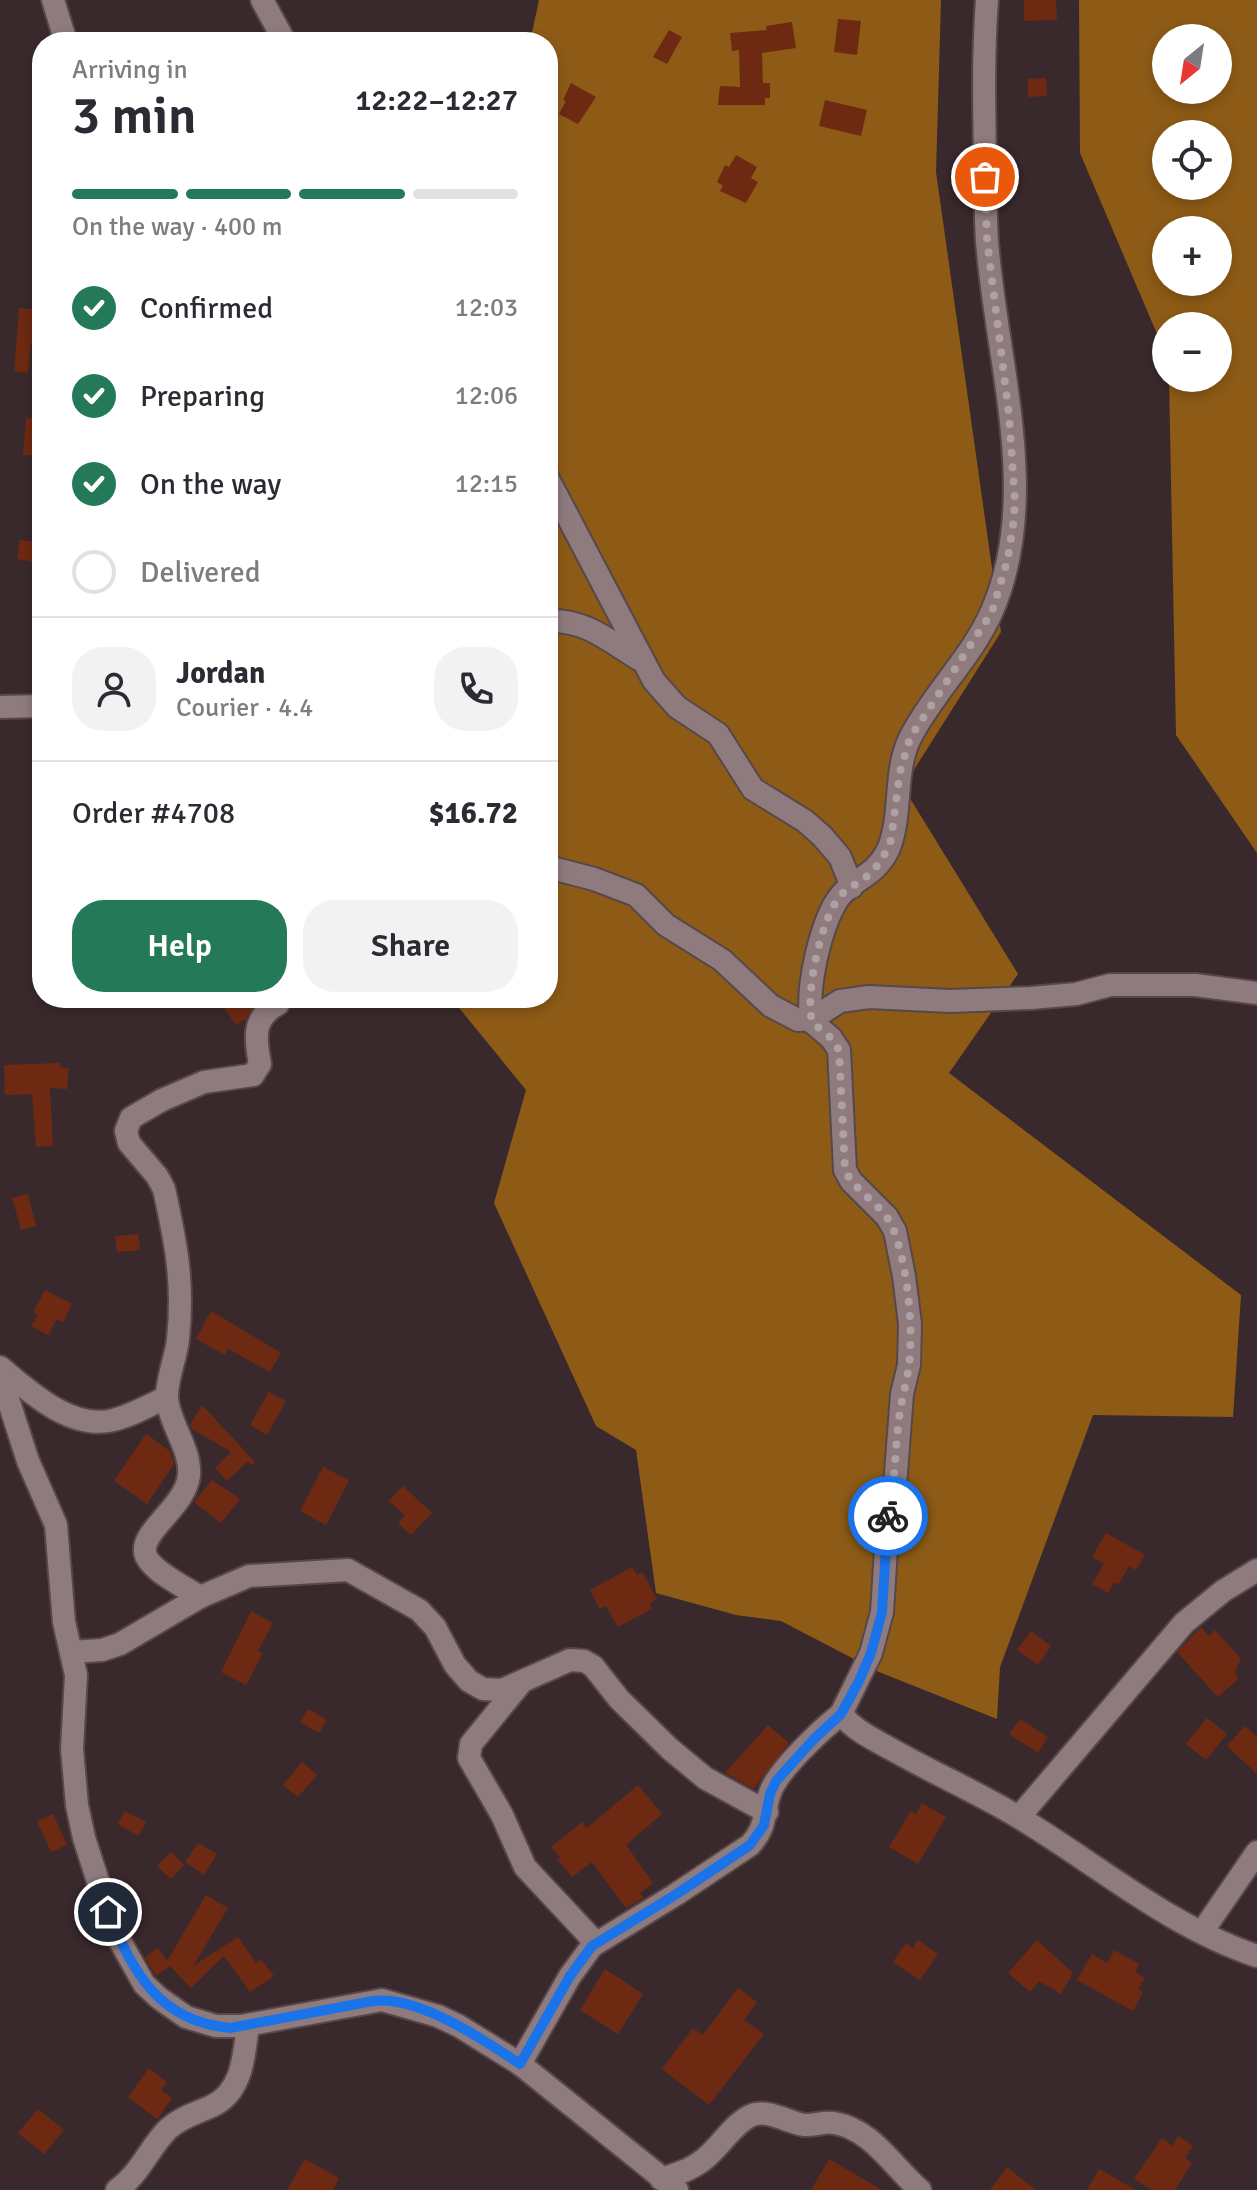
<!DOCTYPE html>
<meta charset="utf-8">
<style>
:root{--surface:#fff;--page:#f2f2f3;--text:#2b2b33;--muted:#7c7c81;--line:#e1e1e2;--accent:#247959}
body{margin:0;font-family:Signika,sans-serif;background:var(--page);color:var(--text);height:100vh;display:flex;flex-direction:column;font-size:30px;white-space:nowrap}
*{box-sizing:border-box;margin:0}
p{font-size:26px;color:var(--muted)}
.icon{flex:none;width:44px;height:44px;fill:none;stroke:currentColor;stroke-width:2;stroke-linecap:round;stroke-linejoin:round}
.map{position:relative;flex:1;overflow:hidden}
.drawer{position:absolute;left:32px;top:32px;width:526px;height:976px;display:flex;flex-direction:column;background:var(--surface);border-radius:32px;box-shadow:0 4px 12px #0003}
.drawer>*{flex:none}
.needle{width:52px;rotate:210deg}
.tools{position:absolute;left:1152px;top:24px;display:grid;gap:16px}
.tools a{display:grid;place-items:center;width:80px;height:80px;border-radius:50%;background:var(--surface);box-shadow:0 4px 12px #0003;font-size:40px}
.pin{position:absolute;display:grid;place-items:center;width:68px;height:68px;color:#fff;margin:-34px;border:4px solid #fff;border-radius:50%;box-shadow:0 2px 8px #0007}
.courier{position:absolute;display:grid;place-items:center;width:80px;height:80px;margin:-40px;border:6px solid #1a73e8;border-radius:50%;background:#fff;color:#222;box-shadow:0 2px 10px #0007}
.headline em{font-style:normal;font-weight:600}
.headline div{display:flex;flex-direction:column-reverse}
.headline{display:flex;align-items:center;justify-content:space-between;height:136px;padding:0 40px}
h1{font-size:52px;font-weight:600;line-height:60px}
.bar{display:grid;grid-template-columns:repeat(4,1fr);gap:12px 8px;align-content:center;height:96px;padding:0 40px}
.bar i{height:10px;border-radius:6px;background:var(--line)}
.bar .on{background:var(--accent)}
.bar p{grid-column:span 4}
.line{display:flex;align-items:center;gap:20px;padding:0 40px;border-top:2px solid var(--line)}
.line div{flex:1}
.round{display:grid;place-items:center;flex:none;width:84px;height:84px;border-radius:32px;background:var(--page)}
ol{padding:0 40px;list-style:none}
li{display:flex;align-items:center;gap:24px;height:88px}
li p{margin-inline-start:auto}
li .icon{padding:8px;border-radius:50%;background:var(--accent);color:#fff;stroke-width:4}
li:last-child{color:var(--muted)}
li i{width:44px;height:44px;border:4px solid var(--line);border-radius:50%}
.action{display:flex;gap:16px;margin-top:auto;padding:16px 40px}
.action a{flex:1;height:92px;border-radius:32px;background:var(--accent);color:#fff;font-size:32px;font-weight:600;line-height:92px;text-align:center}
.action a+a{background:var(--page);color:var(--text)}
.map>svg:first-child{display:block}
.forest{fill:#8e5b16;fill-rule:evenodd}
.building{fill:#6e2912}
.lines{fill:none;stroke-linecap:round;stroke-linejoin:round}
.minor-casing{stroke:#56484a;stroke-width:26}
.minor{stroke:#8f7b7d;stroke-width:22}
.done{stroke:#aea1a3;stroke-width:8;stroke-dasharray:0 14.4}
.route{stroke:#1a73e8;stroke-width:10}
</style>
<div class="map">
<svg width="1257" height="2190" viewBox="0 0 1257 2190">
<rect width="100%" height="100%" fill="#3a292c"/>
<g class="forest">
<polygon points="539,0 941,0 936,172 1001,632 903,787 1018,974 949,1073 1241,1295 1233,1417 1093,1415 1000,1667 997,1719 879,1672 781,1621 736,1615 656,1593 636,1450 596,1426 494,1203 526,1090 451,998 548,998 548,42 530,42"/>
<path d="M1079,0H1257V853L1176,735L1169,378H1218V326H1166V355L1080,153ZM1166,38H1218V90H1166ZM1166,134H1218V186H1166ZM1166,230H1218V282H1166Z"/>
</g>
<g class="building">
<polygon points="1024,0 1056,0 1057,20 1024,21"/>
<polygon points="838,19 861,21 857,55 834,52"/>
<polygon points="792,22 796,48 762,53 763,83 770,83 770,98 765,98 765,105 718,105 720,86 740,87 739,50 732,51 730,33 767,30 766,26"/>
<polygon points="669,30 682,37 667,64 653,57"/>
<polygon points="1046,78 1047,96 1028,97 1028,79"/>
<polygon points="571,83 596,97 578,124 559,114 566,101 563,100"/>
<polygon points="825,100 867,110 861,136 819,126"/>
<polygon points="736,155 757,167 751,178 758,182 746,203 720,191 723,186 717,182 725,165 729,167"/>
<polygon points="19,308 42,310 41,344 31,343 28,373 14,371"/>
<polygon points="26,418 42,419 42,456 23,455"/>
<polygon points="20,540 36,542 34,562 17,559"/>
<polygon points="217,998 262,998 246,1019 236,1025"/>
<polygon points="60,1063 60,1067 69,1068 67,1089 50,1088 53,1146 36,1147 32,1094 5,1095 4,1065"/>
<polygon points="28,1194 36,1226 21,1230 12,1198"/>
<polygon points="138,1234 140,1250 117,1252 115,1236"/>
<polygon points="45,1290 72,1304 63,1322 57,1319 48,1335 31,1326 38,1315 33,1312"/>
<polygon points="211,1311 281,1353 270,1372 228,1349 225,1355 196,1339"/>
<polygon points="269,1392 286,1401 267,1435 250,1425"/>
<polygon points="202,1405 255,1462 252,1465 247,1462 227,1481 215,1468 231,1452 192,1429 190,1425"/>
<polygon points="146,1434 170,1451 174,1464 147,1504 114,1481"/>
<polygon points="323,1467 349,1480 326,1525 300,1511"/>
<polygon points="212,1480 240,1499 221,1523 194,1502"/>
<polygon points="403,1486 432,1513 411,1535 398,1523 405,1515 389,1501"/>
<polygon points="1106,1533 1145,1555 1136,1570 1129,1566 1119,1584 1114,1582 1108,1593 1092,1584 1104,1564 1092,1557"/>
<polygon points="632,1567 637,1575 642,1572 657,1599 649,1603 652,1609 618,1627 606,1606 600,1609 590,1590"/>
<polygon points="251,1611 273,1623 258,1651 263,1653 246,1685 221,1672"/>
<polygon points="1201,1627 1209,1636 1215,1630 1241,1659 1235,1671 1238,1679 1218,1697 1177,1652"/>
<polygon points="1031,1631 1051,1646 1038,1665 1017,1650"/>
<polygon points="308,1709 327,1720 319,1733 300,1722"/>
<polygon points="1207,1718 1227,1734 1206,1760 1186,1744"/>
<polygon points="1020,1719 1048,1737 1038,1753 1009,1734"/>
<polygon points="768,1725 789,1743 754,1789 725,1773"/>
<polygon points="1245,1726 1257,1737 1257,1774 1227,1746"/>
<polygon points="302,1762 317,1775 298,1797 283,1785"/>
<polygon points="638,1785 662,1814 626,1845 653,1883 640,1893 644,1898 626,1908 592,1862 572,1877 557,1859 560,1857 551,1847 582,1822 587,1828"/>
<polygon points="922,1803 946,1817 918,1864 889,1847 911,1811 916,1814"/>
<polygon points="125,1811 146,1822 138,1836 118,1824"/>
<polygon points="53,1814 67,1845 51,1852 37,1821"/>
<polygon points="198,1843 217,1854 204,1875 185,1862"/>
<polygon points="171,1852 184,1865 171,1879 157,1866"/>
<polygon points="206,1895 228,1908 193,1966 238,1937 256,1963 261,1959 274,1976 250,1992 224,1956 191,1988 170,1966 156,1976 145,1957 158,1948 167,1961"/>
<polygon points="918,1940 938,1954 920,1980 893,1962 906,1943 913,1948"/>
<polygon points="1037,1940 1073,1973 1061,1994 1039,1981 1030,1992 1008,1973"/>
<polygon points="1114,1950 1139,1964 1135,1972 1145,1978 1138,1990 1143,1992 1133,2011 1077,1980 1092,1954 1107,1963"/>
<polygon points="605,1969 643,1994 618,2034 580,2010"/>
<polygon points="738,1988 757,2002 744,2020 764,2034 709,2105 662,2069 693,2028 703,2035"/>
<polygon points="149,2068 167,2082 161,2090 172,2098 157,2119 128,2097"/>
<polygon points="38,2109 64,2130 44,2154 18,2133"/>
<polygon points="1178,2136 1193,2146 1185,2158 1192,2163 1175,2190 1152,2190 1134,2179 1162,2138 1172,2146"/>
<polygon points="305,2159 339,2178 333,2190 287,2190"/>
<polygon points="829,2159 882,2190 811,2190"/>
<polygon points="1007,2167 1036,2190 990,2190"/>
<polygon points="1099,2169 1136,2190 1087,2190"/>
</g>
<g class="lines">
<g class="minor-casing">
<g id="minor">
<polyline points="53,0 66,42"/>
<polyline points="262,0 285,42"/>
<path d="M987,0C983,52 984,104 985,157C986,185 985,213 987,241C996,361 1042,496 992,611C972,657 933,693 910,738C893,773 903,815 888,850C875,876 857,877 841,895C821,919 805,992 812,1022L831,1038L839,1050L845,1170L851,1181L887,1217L895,1231L904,1276L910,1324L909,1365L902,1394L895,1486L888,1518L882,1612L871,1653L841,1714C854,1730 873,1739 891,1749C933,1773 979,1793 1020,1818C1098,1865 1170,1927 1257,1956"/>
<polyline points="548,479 654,681 677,707 718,734 753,789 805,821 822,836 840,857 852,887"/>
<path d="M548,621C585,619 609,641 639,659"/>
<polyline points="0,707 42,706"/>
<polyline points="548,867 594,879 636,895 666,925 722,960 771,1006 798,1020 812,1019 840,1001 869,997 950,1001 1031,998 1076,994 1110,985 1195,985 1257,993"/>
<path d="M0,1367C29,1391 68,1428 109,1421C129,1417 148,1406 167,1397"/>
<polyline points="0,1374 28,1461 56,1525 64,1622 76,1675 72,1749 77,1805 84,1838 108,1912 120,1941 144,1984 159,1998 186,2017 216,2026 241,2026 382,2000 438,2016 459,2026 520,2064 677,2190"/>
<path d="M200,1597C185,1587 147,1569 145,1552C142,1530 186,1506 189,1475C191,1449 170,1425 167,1399C166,1379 176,1359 178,1339C184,1283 176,1243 164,1189L157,1176L129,1143L126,1131L131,1118L162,1100L204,1082L253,1075L260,1064C255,1038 252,1018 278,1004"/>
<polyline points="71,1652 102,1650 120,1644 200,1597 249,1576 348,1570 419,1610 435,1627 455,1665 469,1681 483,1689 502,1690 570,1660 584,1661 593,1666 619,1699 670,1749 705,1778 767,1812"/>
<polyline points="520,1684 471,1744 469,1758 502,1815 525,1867 596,1943"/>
<polyline points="1019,1817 1184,1623 1223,1591 1257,1570"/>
<polyline points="1202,1932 1257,1852"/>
<path d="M520,2064L570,1976L592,1946L675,1895L750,1845C768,1825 762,1815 770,1793C777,1771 822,1729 841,1714"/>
<path d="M661,2179C680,2173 696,2168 710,2154C723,2142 734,2124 750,2116C767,2108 787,2122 804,2125C814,2126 824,2121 834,2123C872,2129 893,2167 920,2190"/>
<path d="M117,2190C140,2174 149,2148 168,2129C181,2117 197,2113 212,2106C243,2092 244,2054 248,2025"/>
</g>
</g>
<use href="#minor" class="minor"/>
</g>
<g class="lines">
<path class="done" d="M888,1516C895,1483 895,1451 899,1419C901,1400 907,1383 909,1364C914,1330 907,1264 894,1231C885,1205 856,1194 845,1170L839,1050L831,1038L812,1022C805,992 821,918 841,895C847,889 855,885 862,880C876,870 885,856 891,840L900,772L910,738L992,612L1008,558L1013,525L1015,503L1009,415L987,240L985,177"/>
<path class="route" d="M108,1912C133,1972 158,2021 230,2028L373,2001C418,1995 484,2040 520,2064L570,1976L592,1946L675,1895L750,1845L764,1825L770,1794L776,1781L813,1740L841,1714L859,1681L871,1653L882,1612L888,1516"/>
</g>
</svg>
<div class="tools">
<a><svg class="needle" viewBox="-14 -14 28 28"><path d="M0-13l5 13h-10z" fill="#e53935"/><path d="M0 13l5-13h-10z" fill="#7c7c81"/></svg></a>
<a><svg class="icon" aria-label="locate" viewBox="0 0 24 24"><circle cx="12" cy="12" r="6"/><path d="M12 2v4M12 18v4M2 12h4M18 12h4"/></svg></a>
<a>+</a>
<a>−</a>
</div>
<div class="pin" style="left:985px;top:177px;background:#ea580c"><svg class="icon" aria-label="bag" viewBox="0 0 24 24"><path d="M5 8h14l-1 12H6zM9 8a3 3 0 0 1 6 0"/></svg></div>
<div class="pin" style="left:108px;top:1912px;background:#1f2937"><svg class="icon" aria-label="home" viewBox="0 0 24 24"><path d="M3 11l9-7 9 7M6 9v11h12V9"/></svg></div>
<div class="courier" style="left:888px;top:1516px"><svg class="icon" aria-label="bike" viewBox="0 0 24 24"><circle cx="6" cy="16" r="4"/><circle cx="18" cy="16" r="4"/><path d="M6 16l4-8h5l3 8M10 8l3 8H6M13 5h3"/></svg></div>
<section class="drawer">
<div class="headline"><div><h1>3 min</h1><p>Arriving in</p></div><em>12:22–12:27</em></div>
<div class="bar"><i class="on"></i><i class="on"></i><i class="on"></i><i></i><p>On the way · 400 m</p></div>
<ol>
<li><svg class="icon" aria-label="check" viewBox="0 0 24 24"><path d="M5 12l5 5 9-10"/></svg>Confirmed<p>12:03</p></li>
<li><svg class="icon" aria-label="check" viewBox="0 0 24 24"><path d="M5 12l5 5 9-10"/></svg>Preparing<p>12:06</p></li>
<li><svg class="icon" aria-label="check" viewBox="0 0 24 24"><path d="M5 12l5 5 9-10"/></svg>On the way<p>12:15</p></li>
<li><i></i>Delivered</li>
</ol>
<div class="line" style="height:144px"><a class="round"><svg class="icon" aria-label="person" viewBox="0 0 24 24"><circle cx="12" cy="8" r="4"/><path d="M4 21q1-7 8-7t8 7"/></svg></a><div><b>Jordan</b><p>Courier · 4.4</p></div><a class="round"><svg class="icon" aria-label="phone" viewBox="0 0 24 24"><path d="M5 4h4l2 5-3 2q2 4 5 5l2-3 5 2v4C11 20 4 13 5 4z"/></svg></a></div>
<div class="line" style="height:104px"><div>Order #4708</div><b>$16.72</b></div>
<div class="action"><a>Help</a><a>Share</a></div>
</section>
</div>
